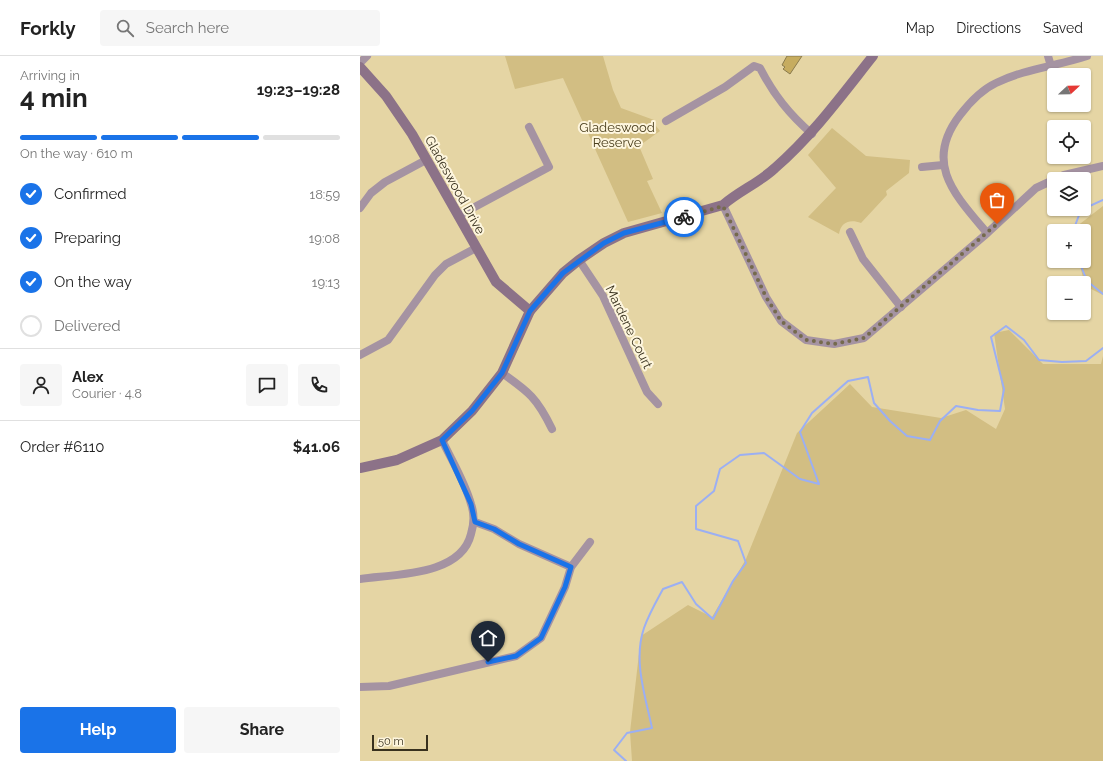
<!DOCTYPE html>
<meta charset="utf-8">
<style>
:root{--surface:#fff;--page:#f6f6f6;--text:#222;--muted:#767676;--line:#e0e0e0;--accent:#1a73e8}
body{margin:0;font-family:Raleway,sans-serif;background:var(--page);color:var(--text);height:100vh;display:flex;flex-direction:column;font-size:15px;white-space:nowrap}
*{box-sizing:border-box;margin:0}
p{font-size:13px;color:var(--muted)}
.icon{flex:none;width:22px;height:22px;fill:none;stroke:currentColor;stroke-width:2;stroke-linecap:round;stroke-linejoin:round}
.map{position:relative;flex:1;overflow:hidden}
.drawer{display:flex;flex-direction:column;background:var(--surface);width:360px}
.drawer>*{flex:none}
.needle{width:26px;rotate:68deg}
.tools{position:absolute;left:687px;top:12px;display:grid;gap:8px}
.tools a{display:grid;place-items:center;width:44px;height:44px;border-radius:4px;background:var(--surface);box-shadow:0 1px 3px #0004;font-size:20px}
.scale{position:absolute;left:12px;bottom:10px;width:56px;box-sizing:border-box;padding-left:4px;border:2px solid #38311e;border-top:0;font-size:11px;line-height:14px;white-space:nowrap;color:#38311e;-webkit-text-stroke:3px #fef6de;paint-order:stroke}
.pin{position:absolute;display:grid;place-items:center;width:34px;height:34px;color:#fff;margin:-41px -17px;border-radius:50% 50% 50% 0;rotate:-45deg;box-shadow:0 0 4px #0007}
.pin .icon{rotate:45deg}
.courier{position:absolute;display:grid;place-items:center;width:40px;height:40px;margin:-20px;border:3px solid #1a73e8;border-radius:50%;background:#fff;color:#222;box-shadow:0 1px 5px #0007}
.headline em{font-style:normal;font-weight:700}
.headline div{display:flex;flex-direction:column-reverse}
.headline{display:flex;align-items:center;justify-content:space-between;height:68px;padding:0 20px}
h1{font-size:26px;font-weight:700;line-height:30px}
.bar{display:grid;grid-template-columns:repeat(4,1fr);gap:6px 4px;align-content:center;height:48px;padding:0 20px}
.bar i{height:5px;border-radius:3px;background:var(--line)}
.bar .on{background:var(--accent)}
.bar p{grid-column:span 4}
.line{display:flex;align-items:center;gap:10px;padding:0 20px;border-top:1px solid var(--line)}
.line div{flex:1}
.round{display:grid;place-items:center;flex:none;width:42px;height:42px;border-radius:4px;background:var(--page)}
ol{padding:0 20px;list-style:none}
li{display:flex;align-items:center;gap:12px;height:44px}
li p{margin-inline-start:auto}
li .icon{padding:4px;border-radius:50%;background:var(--accent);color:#fff;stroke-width:4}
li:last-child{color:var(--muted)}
li i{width:22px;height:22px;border:2px solid var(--line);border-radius:50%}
.cta{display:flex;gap:8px;margin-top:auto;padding:8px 20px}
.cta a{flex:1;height:46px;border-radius:4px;background:var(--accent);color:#fff;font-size:16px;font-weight:700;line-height:46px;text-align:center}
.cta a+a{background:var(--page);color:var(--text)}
header{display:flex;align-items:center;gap:24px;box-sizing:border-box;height:56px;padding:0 20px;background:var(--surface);border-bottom:1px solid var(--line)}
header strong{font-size:19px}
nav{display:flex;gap:22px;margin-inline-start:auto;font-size:14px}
.search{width:280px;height:36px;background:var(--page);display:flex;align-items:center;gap:10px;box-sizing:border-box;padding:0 14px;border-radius:4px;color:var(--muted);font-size:15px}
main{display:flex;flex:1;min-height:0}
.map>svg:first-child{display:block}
.green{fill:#d2be83}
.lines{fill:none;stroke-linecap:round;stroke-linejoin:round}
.stream{stroke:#9baff3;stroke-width:2}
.building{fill:#c6ac5f;stroke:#8a7b4d}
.street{stroke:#a593a2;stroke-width:8}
.secondary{stroke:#8c7288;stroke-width:10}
.done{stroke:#756a4d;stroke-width:4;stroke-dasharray:0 7.2}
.route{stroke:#1a73e8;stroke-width:5}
.labels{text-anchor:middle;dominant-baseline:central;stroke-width:4;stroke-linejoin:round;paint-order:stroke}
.park-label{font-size:13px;fill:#4a3e1d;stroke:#fef6de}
.street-label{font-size:13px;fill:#38311e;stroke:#fef6de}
</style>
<header>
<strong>Forkly</strong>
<div class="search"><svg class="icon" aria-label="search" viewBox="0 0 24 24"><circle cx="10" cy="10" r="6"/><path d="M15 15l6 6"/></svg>Search here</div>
<nav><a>Map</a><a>Directions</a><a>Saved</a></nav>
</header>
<main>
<section class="drawer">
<div class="headline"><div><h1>4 min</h1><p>Arriving in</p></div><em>19:23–19:28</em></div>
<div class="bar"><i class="on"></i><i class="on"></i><i class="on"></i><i></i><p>On the way · 610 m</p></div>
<ol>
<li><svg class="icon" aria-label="check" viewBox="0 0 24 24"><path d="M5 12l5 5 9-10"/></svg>Confirmed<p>18:59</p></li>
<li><svg class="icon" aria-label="check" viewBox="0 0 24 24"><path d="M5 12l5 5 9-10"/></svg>Preparing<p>19:08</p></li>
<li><svg class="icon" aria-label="check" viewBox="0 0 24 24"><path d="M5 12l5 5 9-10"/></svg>On the way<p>19:13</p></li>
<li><i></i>Delivered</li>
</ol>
<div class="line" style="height:72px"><a class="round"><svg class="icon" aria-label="person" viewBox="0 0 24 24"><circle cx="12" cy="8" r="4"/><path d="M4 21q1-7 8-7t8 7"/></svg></a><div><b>Alex</b><p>Courier · 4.8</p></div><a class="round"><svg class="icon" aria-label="chat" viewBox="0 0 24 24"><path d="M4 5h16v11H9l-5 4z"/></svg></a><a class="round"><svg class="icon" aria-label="phone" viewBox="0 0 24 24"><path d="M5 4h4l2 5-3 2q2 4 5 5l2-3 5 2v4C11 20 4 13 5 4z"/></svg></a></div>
<div class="line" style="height:52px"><div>Order #6110</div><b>$41.06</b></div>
<div class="cta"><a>Help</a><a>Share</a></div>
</section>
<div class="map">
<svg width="743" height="705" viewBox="0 0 743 705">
<rect width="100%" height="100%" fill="#e5d5a4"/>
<g class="green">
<polygon points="145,0 243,0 253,34 261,52 294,64 296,70 300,75 279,90 293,123 287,125 302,157 268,166 203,22 155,33"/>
<path d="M472,72L506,100L550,104L549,117L526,135L527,139L501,167C490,163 481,166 479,178L448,161L476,132L448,99Z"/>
<polygon points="743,150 743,239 725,230 719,205 724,205 724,175 712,174"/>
<polygon points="649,274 683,308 741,308 743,300 743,705 272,705 270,676 281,580 328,549 352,561 386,503 437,377 490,328 512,351 581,362 606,354 636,373 645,353 634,277"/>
</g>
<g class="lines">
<g class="stream">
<polyline points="713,175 721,154 743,144"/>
<polyline points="719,205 727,225 743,238"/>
<path d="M266,705L254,694L267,677L292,672C285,639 273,604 284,572C289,558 296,546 303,533L322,526L336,548L353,563L373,525L386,507L378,485L336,473V450L354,435L360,413L380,399L404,397L440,423L459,428L440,376L452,357L488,325L508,321L514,347L530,365L547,380L570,384L580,365L596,350L618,354L640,355L644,333L631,281L646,270L664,284L679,304L702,306L726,305L743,292"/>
</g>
</g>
<polygon class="building" points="427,0 442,0 430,18 423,13 425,11 422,9"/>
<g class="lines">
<g class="street">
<polyline points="688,0 691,10"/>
<polyline points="0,7 7,0"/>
<path d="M306,65L365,31L394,10L400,12C414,39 429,58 452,78"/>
<polyline points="562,111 583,109"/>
<polyline points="363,149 406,241 421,265 446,284 474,288 504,282 624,180 676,132 704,119 743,110"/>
<polyline points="0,152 11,137 25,126 66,104"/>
<polyline points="98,160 189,111 169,71"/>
<polyline points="490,176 503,203 541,251"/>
<path d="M627,177C595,139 563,107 600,59C610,46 621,34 636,27C664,13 697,10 727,0"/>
<polyline points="219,204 243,240 287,336 298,348"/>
<polyline points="0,299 28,284 75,219 86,208 116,192"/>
<path d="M142,317C169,336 177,342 192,373"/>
<polyline points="115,466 134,473 159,488 211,511"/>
<path d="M0,523C35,518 101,520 111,478C114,468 115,459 111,448C105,426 92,405 82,384"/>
<polyline points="0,631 29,630 156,600 181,582 205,531 211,511 230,486"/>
</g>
<g class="secondary">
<polyline points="0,11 26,40 52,78 136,226 170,255"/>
<path d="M0,412L37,404L82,384L112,355L142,317L170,255L203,217L219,204L244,187L264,177L363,149C379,135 399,127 415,112C453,79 482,39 513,0"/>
</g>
</g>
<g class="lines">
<polyline class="done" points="324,161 363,150 406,241 421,265 446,284 474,288 504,282 637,168"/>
<polyline class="route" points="128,606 156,600 181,582 205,531 211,511 159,488 134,473 115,466 111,448 82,384 112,355 142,317 170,255 203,217 244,187 264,177 324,161"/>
</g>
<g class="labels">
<g class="park-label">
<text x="257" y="71">Gladeswood<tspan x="257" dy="15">Reserve</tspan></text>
</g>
<g class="street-label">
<text transform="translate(95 129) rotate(61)">Gladeswood Drive</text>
<text transform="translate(269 271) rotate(64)">Mardene Court</text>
</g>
</g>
</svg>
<div class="tools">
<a><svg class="needle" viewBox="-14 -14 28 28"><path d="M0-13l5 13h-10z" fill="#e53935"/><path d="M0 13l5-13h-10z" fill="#767676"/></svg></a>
<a><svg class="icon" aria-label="locate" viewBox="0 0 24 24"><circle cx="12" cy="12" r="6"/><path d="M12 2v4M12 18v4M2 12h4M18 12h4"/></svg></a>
<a><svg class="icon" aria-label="layers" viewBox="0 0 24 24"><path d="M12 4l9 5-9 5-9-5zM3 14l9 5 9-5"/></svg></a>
<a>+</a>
<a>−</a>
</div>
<div class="scale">50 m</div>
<div class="pin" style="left:637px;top:168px;background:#ea580c"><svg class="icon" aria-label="bag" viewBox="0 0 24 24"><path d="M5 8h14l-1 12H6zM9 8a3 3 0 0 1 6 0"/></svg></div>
<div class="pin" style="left:128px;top:606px;background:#1f2937"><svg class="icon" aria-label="home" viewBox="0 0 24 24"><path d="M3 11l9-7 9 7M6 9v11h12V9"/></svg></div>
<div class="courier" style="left:324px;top:161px"><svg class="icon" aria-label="bike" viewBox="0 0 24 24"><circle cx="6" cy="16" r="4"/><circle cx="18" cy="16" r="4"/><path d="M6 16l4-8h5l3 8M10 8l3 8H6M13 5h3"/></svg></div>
</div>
</main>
